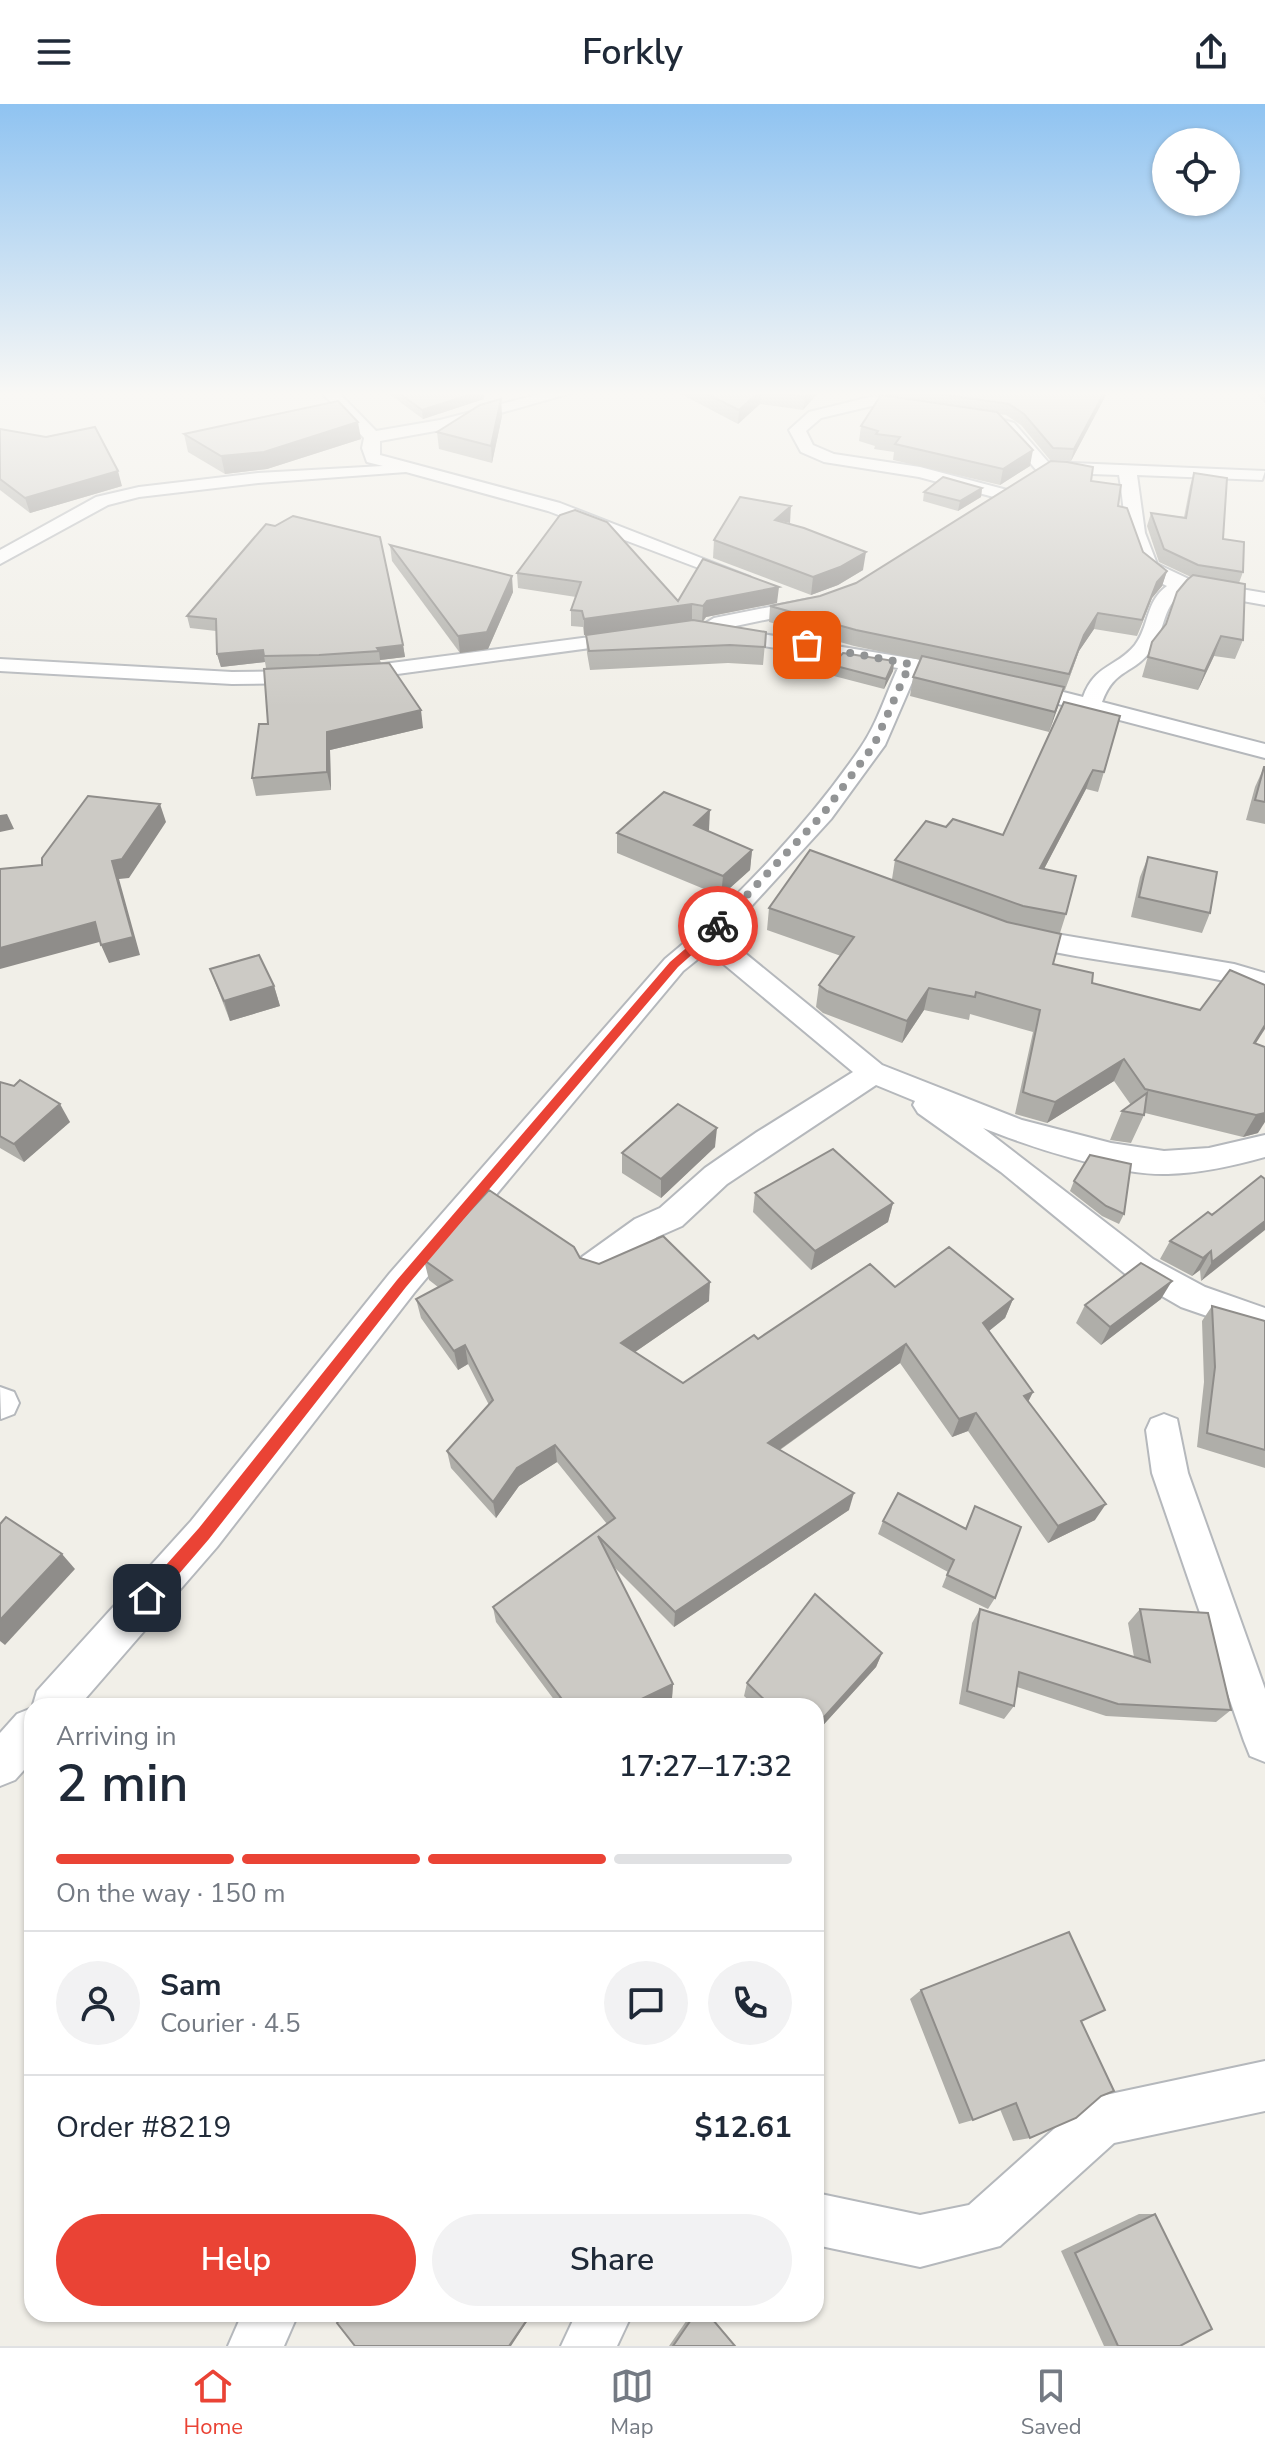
<!DOCTYPE html>
<meta charset="utf-8">
<style>
:root{--surface:#fff;--page:#f2f2f3;--text:#1f2937;--muted:#747a83;--line:#e0e1e3;--accent:#ea4335}
body{margin:0;font-family:"Nunito Sans",sans-serif;background:var(--page);color:var(--text);height:100vh;display:flex;flex-direction:column;font-size:30px;white-space:nowrap}
*{box-sizing:border-box;margin:0}
p{font-size:26px;color:var(--muted)}
.icon{flex:none;width:44px;height:44px;fill:none;stroke:currentColor;stroke-width:2;stroke-linecap:round;stroke-linejoin:round}
.map{position:relative;flex:1;overflow:hidden}
.sheet{position:absolute;left:24px;top:1594px;width:800px;height:624px;display:flex;flex-direction:column;background:var(--surface);border-radius:24px;box-shadow:0 2px 6px #0004}
.sheet>*{flex:none}
.buttons{position:absolute;left:1152px;top:24px;display:grid;gap:16px}
.buttons a{display:grid;place-items:center;width:88px;height:88px;border-radius:50%;background:var(--surface);box-shadow:0 2px 6px #0004;font-size:40px}
.pin{position:absolute;display:grid;place-items:center;width:68px;height:68px;color:#fff;margin:-34px;border-radius:16px;box-shadow:0 4px 12px #0006}
.courier{position:absolute;display:grid;place-items:center;width:80px;height:80px;margin:-40px;border:6px solid #ea4335;border-radius:50%;background:#fff;color:#222;box-shadow:0 2px 10px #0007}
.overview em{font-style:normal;font-weight:600}
.overview div{display:flex;flex-direction:column-reverse}
.overview{display:flex;align-items:center;justify-content:space-between;height:136px;padding:0 32px}
h1{font-size:52px;font-weight:600;line-height:60px}
.bar{display:grid;grid-template-columns:repeat(4,1fr);gap:12px 8px;align-content:center;height:96px;padding:0 32px}
.bar i{height:10px;border-radius:6px;background:var(--line)}
.bar .current{background:var(--accent)}
.bar p{grid-column:span 4}
.line{display:flex;align-items:center;gap:20px;padding:0 32px;border-top:2px solid var(--line)}
.line div{flex:1}
.round{display:grid;place-items:center;flex:none;width:84px;height:84px;border-radius:42px;background:var(--page)}
.action{display:flex;gap:16px;margin-top:auto;padding:16px 32px}
.action a{flex:1;height:92px;border-radius:48px;background:var(--accent);color:#fff;font-size:32px;font-weight:600;line-height:92px;text-align:center}
.action a+a{background:var(--page);color:var(--text)}
header{display:flex;justify-content:space-between;align-items:center;height:104px;padding:0 32px;background:var(--surface);font-size:36px;font-weight:600}
.tab-bar{display:flex;justify-content:space-around;align-items:center;height:112px;border-top:2px solid var(--line);background:var(--surface);font-size:22px;color:var(--muted)}
.tab-bar a{display:grid;justify-items:center;gap:4px}
.tab-bar .current{color:var(--accent)}
.map>svg:first-child{display:block}
.lines{fill:none;stroke-linecap:round;stroke-linejoin:round}
.minor-casing{stroke:#b5b8bc;stroke-width:4}
.minor{fill:#fff;fill-rule:evenodd}
.wall{fill:#afaea9}
.shaded-wall{fill:#8f8d8a}
.building{fill:#cccac5;stroke:#8f8d8a;stroke-width:2}
.route{fill:#ea4335}
.done{stroke:#929495;stroke-width:8;stroke-dasharray:0 14.4}
</style>
<header><svg class="icon" aria-label="menu" viewBox="0 0 24 24"><path d="M4 6h16M4 12h16M4 18h16"/></svg>Forkly<svg class="icon" aria-label="share" viewBox="0 0 24 24"><path d="M12 15V3M7 8l5-5 5 5M5 13v7h14v-7"/></svg></header>
<div class="map">
<svg width="1265" height="2242" viewBox="0 0 1265 2242">
<rect width="100%" height="100%" fill="#f1efe8"/>
<g class="lines">
<g class="minor-casing">
<g id="minor">
<polygon points="322,289 339,289 376,327 440,316 544,289 571,289 441,326 380,337 380,351 560,399 750,473 740,479 733,477 548,407 406,368 258,379 139,393 108,401 0,460 0,446 96,393 139,383 258,369 383,362 367,358 362,344 364,334"/>
<polygon points="874,292 880,294 880,300 821,314 806,327 813,341 834,350 920,363 1011,387 1011,395 1005,396 919,373 824,358 801,348 789,326 809,308"/>
<path d="M970,306L1014,319L1048,358L1265,367L1262,376L1137,371L1145,429L1157,460L1193,477L1265,489V501L1186,487C1162,499 1166,525 1152,545C1134,571 1115,563 1102,598L1265,640V654L1012,588L1009,583L1020,577L1083,593C1095,560 1116,564 1135,541C1150,521 1145,498 1167,482C1121,461 1127,414 1119,371L1038,368L1002,326L964,314L962,311Z"/>
<path d="M810,495L820,501L817,505L726,524L928,557L938,563L928,569L917,567L885,641L831,715L724,832L882,961L1022,1016L1111,1039L1164,1047L1209,1044L1265,1031V1053C1233,1062 1202,1069 1168,1070C1119,1072 1030,1043 983,1024L1153,1155L1205,1183L1265,1204V1232L1181,1203L1129,1173L1001,1068L918,1009L913,1001L915,997L876,981L727,1080L682,1122L657,1133L606,1171L594,1175L582,1171L578,1162L582,1153L635,1115L660,1104L705,1064L757,1028L853,968L708,847L683,867L414,1189L217,1443L79,1602L32,1604L37,1587L191,1417L390,1169L665,855C734,799 811,717 861,643C877,620 886,590 898,564L721,535L714,533L713,526L704,520L714,514Z"/>
<polygon points="628,528 635,530 638,534 635,538 353,576 342,570 353,564"/>
<polygon points="0,555 232,568 306,567 317,573 306,579 232,580 0,567"/>
<path d="M1015,823L1234,860L1265,869V887C1180,863 1091,860 1006,837L1002,831L1006,825Z"/>
<polygon points="0,1283 14,1288 19,1299 14,1310 1,1315"/>
<polygon points="1164,1310 1177,1315 1188,1369 1265,1585 1265,1658 1250,1652 1244,1637 1152,1369 1146,1326 1151,1315"/>
<polygon points="32,1604 32,1657 15,1676 0,1682 0,1629 17,1610"/>
<polygon points="1265,1957 1265,2007 1114,2039 1000,2142 920,2163 816,2141 816,2089 920,2111 969,2101 1083,1999 1101,1992"/>
<polygon points="242,2210 298,2210 284,2242 228,2242"/>
<polygon points="576,2210 632,2210 617,2242 561,2242"/>
</g>
</g>
<use href="#minor" class="minor"/>
</g>
<g class="wall">
<polygon points="388,289 484,289 484,295 423,315"/>
<polygon points="679,289 818,289 803,306 760,300 738,320"/>
<polygon points="887,289 1107,289 1071,357 1050,356 1021,321 1006,311 998,310 1030,362 1000,381 893,356 894,348 874,345 875,342 859,337 861,322 886,292"/>
<polygon points="1256,289 1265,289 1265,299"/>
<polygon points="501,295 502,312 492,359 439,345 437,328"/>
<polygon points="0,325 122,382 30,409 0,386"/>
<polygon points="184,330 361,335 267,365 225,370 188,348"/>
<polygon points="1194,369 1223,435 1243,468 1239,479 1243,536 1235,555 1214,552 1198,586 1142,573 1152,538 1166,520 1191,473 1159,458 1147,422 1151,409 1184,413 1190,382"/>
<polygon points="1091,377 1118,402 1143,448 1167,467 1162,482 1152,494 1137,532 1094,525 1079,547 1065,586 1063,586 1049,628 910,592 913,573 921,556 854,542 769,518 770,502 820,492 856,479"/>
<polygon points="982,384 981,393 958,407 923,397 924,388"/>
<polygon points="560,411 678,497 777,499 706,513 703,518 766,528 763,561 728,559 590,566 587,549 586,531 584,531 583,523 571,522 571,506 576,493 518,484 517,469"/>
<polygon points="790,419 863,466 838,481 811,491 713,454 714,436"/>
<polygon points="266,420 403,541 405,553 380,556 381,559 423,624 330,646 331,686 256,692 252,674 268,620 266,564 265,558 221,563 217,550 216,527 190,524 187,512"/>
<polygon points="390,441 513,488 488,545 460,549 392,457"/>
<polygon points="894,557 893,567 884,585 830,571 832,561"/>
<polygon points="1064,598 1104,668 1098,688 1086,685 1044,765 1066,810 1060,829 1053,860 1092,879 1256,940 1258,1029 1243,1033 1145,1009 1131,1039 1110,1036 1122,1007 1131,1001 1114,977 1047,1019 1015,1010 1033,928 970,910 969,916 924,906 902,939 823,909 816,903 819,881 841,852 767,826 769,804 892,775 895,756 946,723 1003,731"/>
<polygon points="1264,663 1265,663 1265,720 1246,716 1255,683"/>
<polygon points="709,726 708,727 752,746 750,766 721,792 617,749 617,729"/>
<polygon points="1148,753 1210,809 1202,829 1131,813 1140,773"/>
<polygon points="210,865 274,882 280,902 230,917"/>
<polygon points="0,978 70,1018 24,1058 0,1044"/>
<polygon points="715,1043 661,1094 622,1069 622,1049"/>
<polygon points="1265,1075 1201,1177 1200,1166 1192,1172 1160,1155 1170,1137"/>
<polygon points="1074,1077 1124,1110 1119,1120 1102,1112 1070,1087"/>
<polygon points="755,1089 893,1099 888,1118 811,1166 753,1108"/>
<polygon points="580,1154 709,1197 635,1248 683,1279 758,1235 895,1183 1013,1195 1005,1214 989,1227 1033,1288 1028,1298 1095,1416 1048,1439 968,1327 952,1333 900,1259 780,1346 849,1406 674,1523 614,1463 673,1580 672,1594 555,1597 496,1518 493,1503 607,1420 557,1358 519,1382 496,1414 451,1364 447,1347 489,1301 468,1260 458,1266 421,1214 416,1195 438,1183 429,1176 424,1156"/>
<polygon points="1161,1195 1101,1241 1076,1219 1085,1201"/>
<polygon points="1212,1202 1265,1217 1265,1364 1197,1343 1204,1278 1202,1217"/>
<polygon points="975,1402 995,1494 988,1505 942,1483 948,1468 878,1430 883,1417 965,1425"/>
<polygon points="980,1505 1134,1553 1128,1519 1140,1505 1231,1606 1216,1618 1106,1612 1017,1583 1014,1602 1004,1615 959,1600 972,1519"/>
<polygon points="882,1549 876,1563 816,1629 816,1602 755,1602 744,1592 747,1579"/>
<polygon points="921,1886 1081,1917 1101,1992 1030,2034 1013,2037 1000,2005 973,2016 959,2020 910,1895"/>
<polygon points="1139,2110 1155,2110 1180,2242 1104,2242 1061,2147"/>
<polygon points="691,2210 708,2210 735,2242 669,2242"/>
</g>
<g class="shaded-wall">
<polygon points="475,289 484,289 484,295 423,315 422,306"/>
<polygon points="758,289 761,289 760,300 738,320 739,306"/>
<polygon points="808,289 818,289 803,306 805,293"/>
<polygon points="1104,289 1107,289 1071,357 1074,345"/>
<polygon points="501,295 502,312 492,359 491,342"/>
<polygon points="358,318 361,335 267,365 225,370 221,352"/>
<polygon points="1033,346 1030,362 1000,381 1003,365"/>
<polygon points="118,367 122,382 30,409 25,394"/>
<polygon points="982,384 981,393 958,407 960,397"/>
<polygon points="791,402 790,419 775,416"/>
<polygon points="866,448 863,466 838,481 811,491 813,473"/>
<polygon points="1167,467 1162,482 1152,494 1137,532 1157,478"/>
<polygon points="512,472 513,488 488,545 460,549 458,532"/>
<polygon points="779,483 777,499 706,513 702,518 703,502 707,497"/>
<polygon points="692,500 692,516 584,531 584,515"/>
<polygon points="1098,509 1094,525 1079,547 1065,586 1084,531"/>
<polygon points="1221,532 1214,552 1198,586 1205,567"/>
<polygon points="403,541 405,553 380,556 379,547 377,544"/>
<polygon points="263,546 265,558 221,563 217,550"/>
<polygon points="894,557 893,567 884,585 886,575"/>
<polygon points="1064,583 1058,603 1049,628 1055,608"/>
<polygon points="421,606 423,624 330,646 331,686 327,668 327,628"/>
<polygon points="1093,666 1086,685 1034,784 1040,764"/>
<polygon points="160,700 166,718 129,774 119,775 140,851 109,859 101,841 112,757"/>
<polygon points="710,706 709,726 693,741 694,721"/>
<polygon points="7,710 14,725 0,728 0,711"/>
<polygon points="752,746 750,766 721,792 723,772"/>
<polygon points="95,818 103,837 0,865 0,844"/>
<polygon points="274,882 280,902 230,917 224,897"/>
<polygon points="929,884 924,906 902,939 907,917"/>
<polygon points="1265,921 1265,925 1242,961 1254,939"/>
<polygon points="1124,955 1114,977 1047,1019 1055,998"/>
<polygon points="60,1000 70,1018 24,1058 14,1040"/>
<polygon points="1265,1009 1265,1018 1258,1029 1243,1033 1256,1011"/>
<polygon points="717,1024 715,1043 661,1094 661,1075"/>
<polygon points="893,1099 888,1118 811,1166 815,1147"/>
<polygon points="1265,1117 1265,1126 1201,1177 1212,1158"/>
<polygon points="1211,1147 1200,1166 1192,1172 1203,1154"/>
<polygon points="1172,1177 1161,1195 1101,1241 1110,1223"/>
<polygon points="710,1178 709,1197 622,1257 621,1239"/>
<polygon points="1013,1195 1005,1214 975,1238 983,1219"/>
<polygon points="906,1240 900,1259 765,1356 768,1339"/>
<polygon points="465,1241 468,1260 458,1266 454,1247"/>
<polygon points="1033,1288 1024,1306 1024,1292"/>
<polygon points="976,1309 968,1327 952,1333 959,1315"/>
<polygon points="555,1341 557,1358 519,1382 496,1414 493,1398 517,1364"/>
<polygon points="854,1389 849,1406 674,1523 675,1508"/>
<polygon points="1106,1400 1095,1416 1048,1439 1058,1422"/>
<polygon points="62,1450 75,1465 5,1541 0,1537 0,1516"/>
<polygon points="882,1549 876,1563 816,1629 816,1622"/>
<polygon points="673,1580 672,1594 655,1602 627,1602"/>
<polygon points="531,2210 532,2210 511,2242 509,2242"/>
</g>
<g class="building">
<polygon points="399,289 475,289 422,306"/>
<polygon points="705,289 758,289 739,306"/>
<polygon points="779,289 808,289 805,293"/>
<polygon points="933,289 1104,289 1074,345 1053,344 1024,310 1009,300"/>
<polygon points="881,291 997,308 1033,346 1003,365 895,340 900,333 876,330 878,327 861,322"/>
<polygon points="501,295 491,342 437,328 480,301"/>
<polygon points="338,297 358,318 264,348 221,352 184,330"/>
<polygon points="95,323 118,367 25,394 0,375 0,325 46,333"/>
<polygon points="1051,357 1067,358 1093,363 1091,377 1121,381 1118,402 1127,404 1143,448 1167,467 1157,478 1142,516 1098,509 1084,531 1069,570 856,526 770,502 820,492 856,479"/>
<polygon points="1194,369 1227,374 1223,435 1244,438 1243,468 1198,461 1164,445 1151,409 1186,414"/>
<polygon points="943,373 982,384 960,397 924,388"/>
<polygon points="740,393 791,402 775,416 804,424 866,448 840,463 813,473 714,436"/>
<polygon points="575,406 607,418 678,497 703,455 779,483 707,497 703,502 692,500 584,515 582,507 571,506 581,478 517,469 560,411"/>
<polygon points="293,412 380,433 403,541 377,544 379,547 319,551 264,552 263,546 217,550 216,515 187,512 266,420 275,422"/>
<polygon points="390,441 512,472 487,528 458,532"/>
<polygon points="1193,471 1245,480 1243,536 1221,532 1205,567 1148,553 1152,538 1166,520 1177,488 1187,476"/>
<polygon points="693,516 766,528 765,543 730,541 589,547 586,531"/>
<polygon points="843,549 894,557 886,575 832,561"/>
<polygon points="922,552 1064,583 1055,608 913,573"/>
<polygon points="389,559 421,606 327,628 327,668 252,674 259,620 268,620 264,565"/>
<polygon points="1064,598 1120,612 1104,668 1093,666 1040,764 1076,772 1066,810 1023,802 895,756 926,717 946,723 953,715 1003,731"/>
<polygon points="1264,663 1265,663 1265,698 1255,696"/>
<polygon points="664,688 710,706 694,721 752,746 723,772 617,729"/>
<polygon points="88,692 160,700 122,755 112,757 133,833 101,841 95,818 0,844 0,765 42,761 42,754"/>
<polygon points="810,746 1007,818 1061,830 1053,860 1093,869 1092,879 1200,906 1230,866 1265,881 1265,921 1254,939 1265,943 1265,1009 1256,1011 1145,985 1124,955 1055,998 1031,991 1023,988 1040,906 976,888 975,893 929,884 907,917 827,887 819,881 854,833 769,804"/>
<polygon points="1148,753 1217,768 1210,809 1139,793"/>
<polygon points="259,851 274,882 224,897 210,865"/>
<polygon points="20,976 60,1000 14,1040 0,1032 0,978 14,982"/>
<polygon points="1147,989 1144,1011 1122,1007"/>
<polygon points="678,1000 717,1024 661,1075 622,1049"/>
<polygon points="833,1045 893,1099 815,1147 755,1089"/>
<polygon points="1090,1051 1131,1060 1124,1110 1106,1102 1074,1077"/>
<polygon points="1261,1072 1265,1075 1265,1117 1212,1158 1211,1147 1203,1154 1170,1137 1208,1108 1212,1111"/>
<polygon points="489,1086 574,1143 580,1154 599,1160 663,1132 710,1178 621,1239 683,1279 754,1231 758,1235 870,1160 895,1183 949,1143 1013,1195 983,1219 1033,1288 1024,1292 1106,1400 1058,1422 976,1309 959,1315 906,1240 768,1339 854,1389 675,1508 598,1432 673,1580 627,1602 549,1602 549,1600 561,1594 493,1503 615,1414 555,1341 517,1364 493,1398 447,1347 493,1296 465,1241 454,1247 416,1195 452,1176 424,1156"/>
<polygon points="1141,1159 1172,1177 1110,1223 1085,1201"/>
<polygon points="1212,1202 1265,1217 1265,1346 1207,1329 1215,1263"/>
<polygon points="898,1389 966,1425 975,1402 1021,1423 995,1494 947,1471 954,1456 883,1417"/>
<polygon points="6,1413 62,1450 0,1516 0,1420"/>
<polygon points="815,1490 882,1549 816,1622 816,1602 771,1602 747,1579"/>
<polygon points="980,1505 1150,1558 1140,1505 1208,1509 1231,1606 1118,1600 1019,1568 1014,1602 967,1587"/>
<polygon points="1069,1828 1105,1906 1081,1917 1114,1987 1101,1992 1076,2014 1030,2034 1016,1999 973,2016 921,1886"/>
<polygon points="1155,2110 1212,2225 1180,2242 1118,2242 1075,2149"/>
<polygon points="344,2210 531,2210 509,2242 355,2242 337,2219"/>
<polygon points="695,2210 708,2210 735,2242 673,2242"/>
</g>
<linearGradient id="sky" x2="0" y2="1"><stop stop-color="#8fc3f1"/><stop offset="0.48" stop-color="#f9f8f5"/><stop offset="1" stop-color="#f9f8f5" stop-opacity="0"/></linearGradient>
<rect width="1265" height="603" fill="url(#sky)"/>
<polygon class="route" points="714,820 724,822 678,863 406,1183 209,1435 153,1500 141,1500 141,1489 199,1424 397,1176 670,858"/>
<g class="lines">
<polyline class="done" points="718,822 823,710 874,641 910,560 807,541"/>
</g>
</svg>
<div class="buttons">
<a><svg class="icon" aria-label="locate" viewBox="0 0 24 24"><circle cx="12" cy="12" r="6"/><path d="M12 2v4M12 18v4M2 12h4M18 12h4"/></svg></a>
</div>
<div class="pin" style="left:807px;top:541px;background:#ea580c"><svg class="icon" aria-label="bag" viewBox="0 0 24 24"><path d="M5 8h14l-1 12H6zM9 8a3 3 0 0 1 6 0"/></svg></div>
<div class="pin" style="left:147px;top:1494px;background:#1f2937"><svg class="icon" aria-label="home" viewBox="0 0 24 24"><path d="M3 11l9-7 9 7M6 9v11h12V9"/></svg></div>
<div class="courier" style="left:718px;top:822px"><svg class="icon" aria-label="bike" viewBox="0 0 24 24"><circle cx="6" cy="16" r="4"/><circle cx="18" cy="16" r="4"/><path d="M6 16l4-8h5l3 8M10 8l3 8H6M13 5h3"/></svg></div>
<section class="sheet">
<div class="overview"><div><h1>2 min</h1><p>Arriving in</p></div><em>17:27–17:32</em></div>
<div class="bar"><i class="current"></i><i class="current"></i><i class="current"></i><i></i><p>On the way · 150 m</p></div>
<div class="line" style="height:144px"><a class="round"><svg class="icon" aria-label="person" viewBox="0 0 24 24"><circle cx="12" cy="8" r="4"/><path d="M4 21q1-7 8-7t8 7"/></svg></a><div><b>Sam</b><p>Courier · 4.5</p></div><a class="round"><svg class="icon" aria-label="chat" viewBox="0 0 24 24"><path d="M4 5h16v11H9l-5 4z"/></svg></a><a class="round"><svg class="icon" aria-label="phone" viewBox="0 0 24 24"><path d="M5 4h4l2 5-3 2q2 4 5 5l2-3 5 2v4C11 20 4 13 5 4z"/></svg></a></div>
<div class="line" style="height:104px"><div>Order #8219</div><b>$12.61</b></div>
<div class="action"><a>Help</a><a>Share</a></div>
</section>
</div>
<nav class="tab-bar">
<a class="current"><svg class="icon" aria-label="home" viewBox="0 0 24 24"><path d="M3 11l9-7 9 7M6 9v11h12V9"/></svg>Home</a>
<a><svg class="icon" aria-label="map" viewBox="0 0 24 24"><path d="M3 6l6-2 6 2 6-2v14l-6 2-6-2-6 2zM9 4v14M15 6v14"/></svg>Map</a>
<a><svg class="icon" aria-label="saved" viewBox="0 0 24 24"><path d="M7 4h10v16l-5-4-5 4z"/></svg>Saved</a>
</nav>
